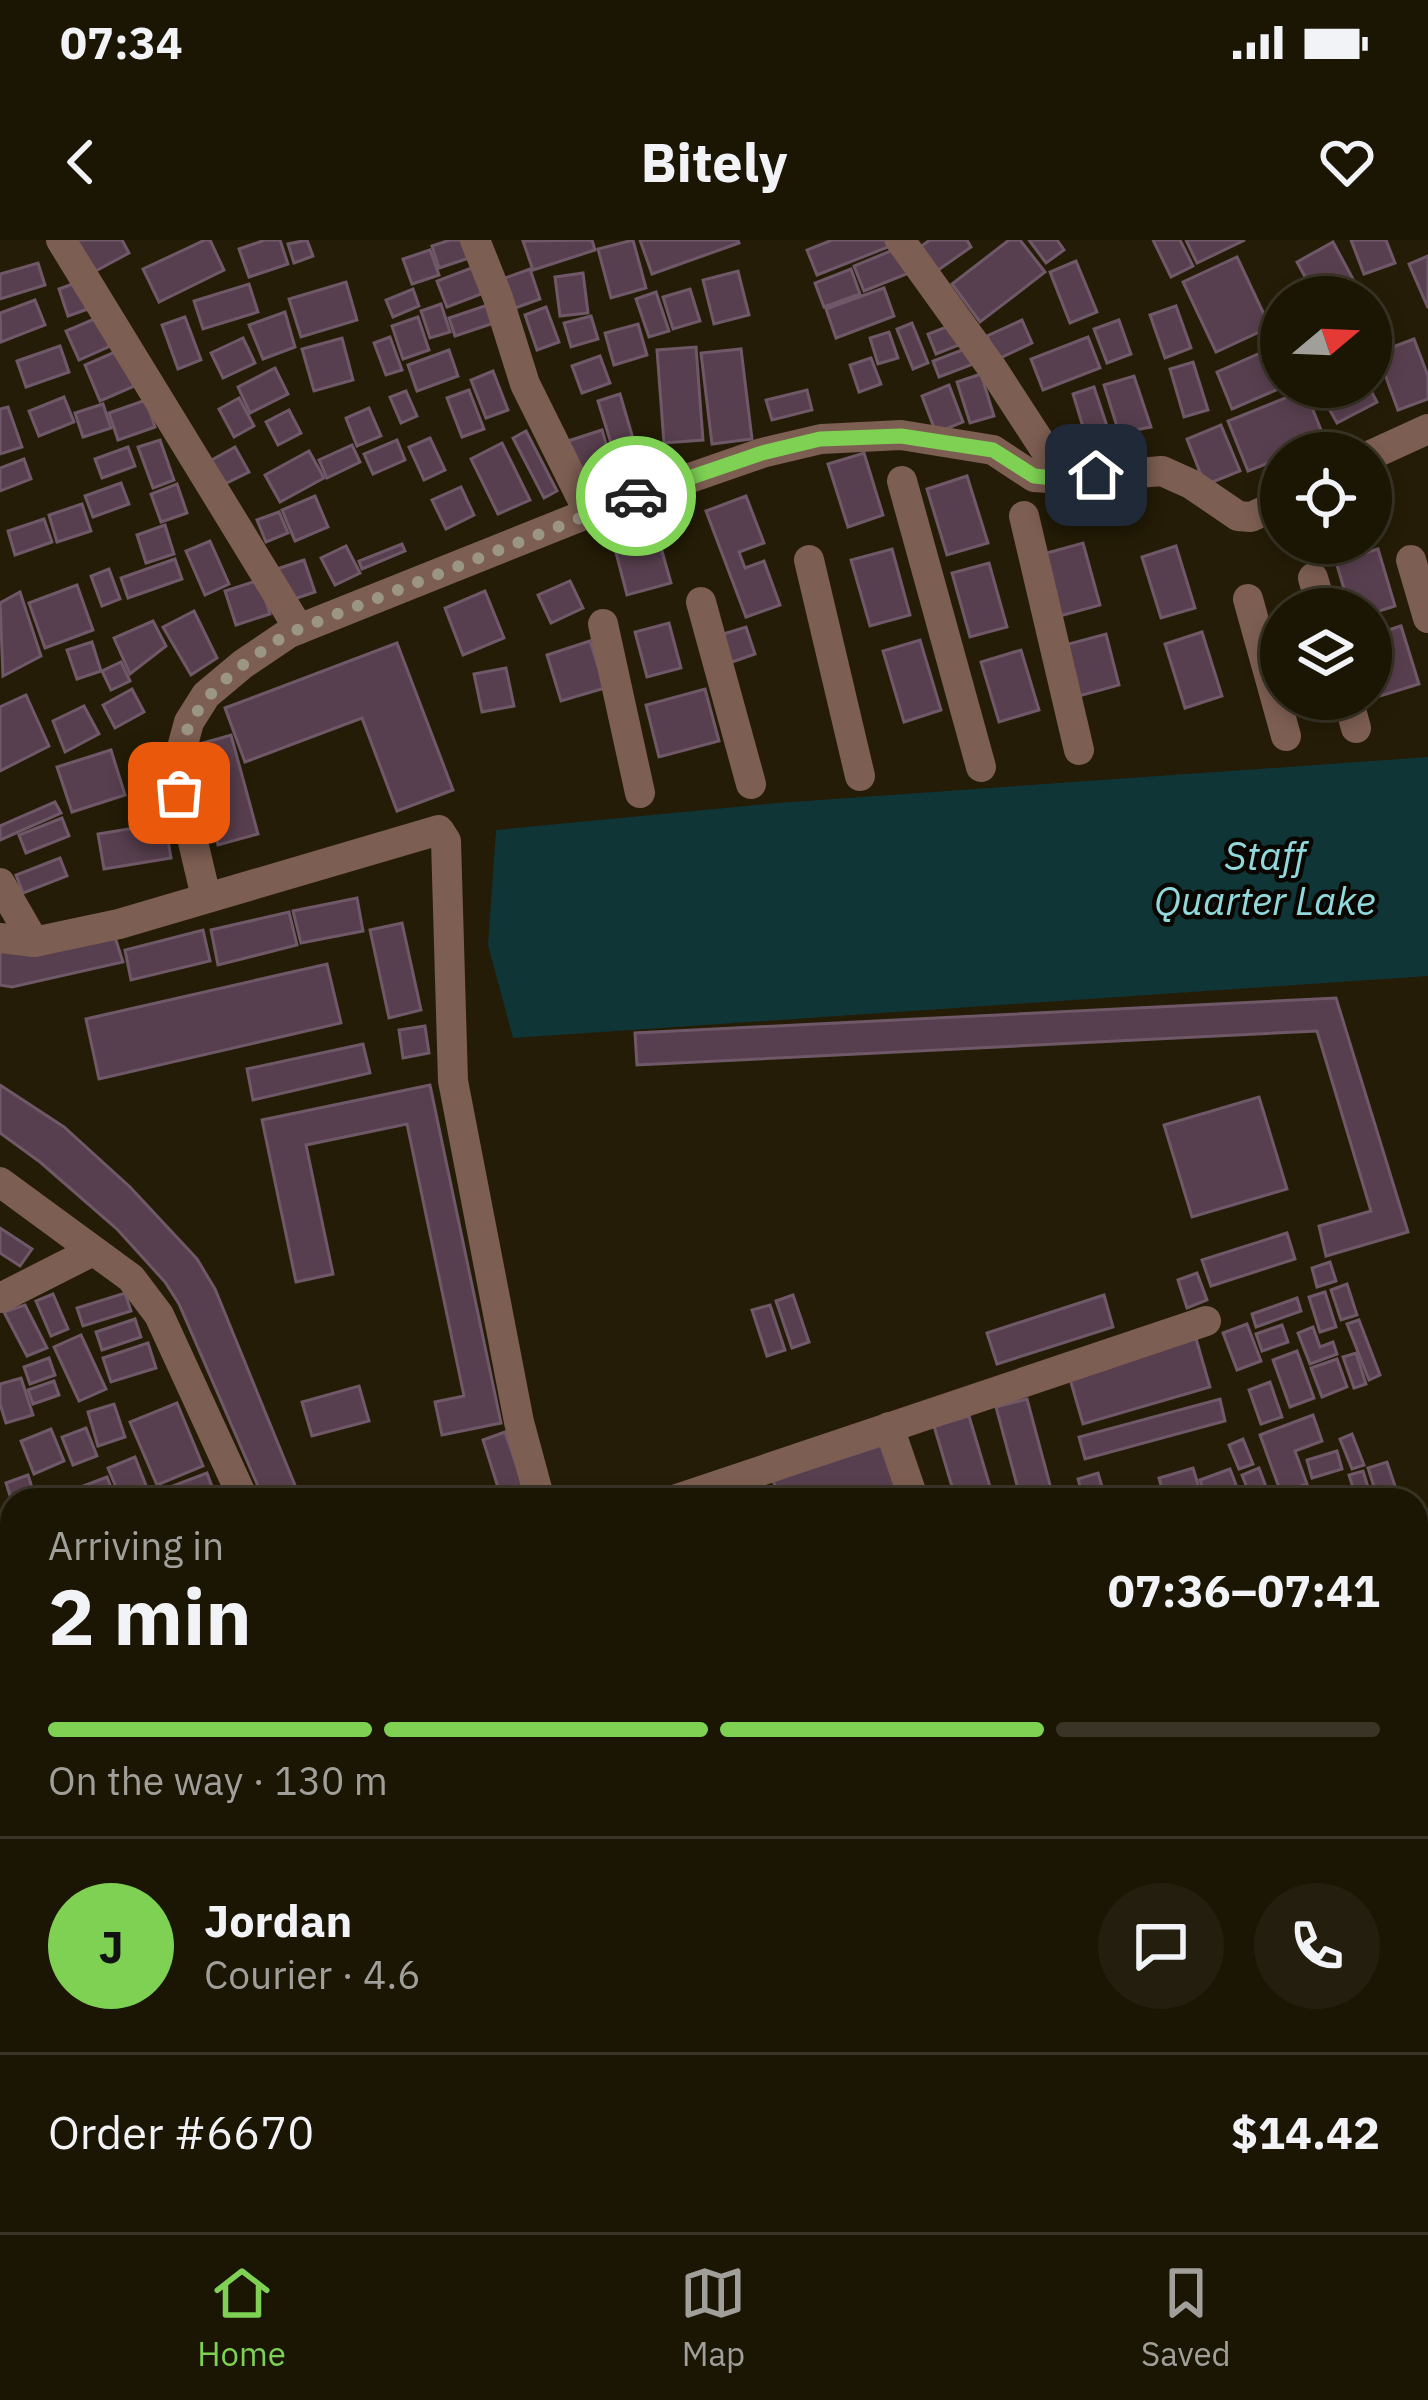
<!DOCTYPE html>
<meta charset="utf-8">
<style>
:root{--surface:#1b1504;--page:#241e0e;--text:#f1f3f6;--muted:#a09f9a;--line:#393426;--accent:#7ed153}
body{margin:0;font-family:"IBM Plex Sans",sans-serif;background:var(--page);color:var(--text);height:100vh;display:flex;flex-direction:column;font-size:45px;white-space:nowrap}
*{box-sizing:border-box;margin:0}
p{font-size:39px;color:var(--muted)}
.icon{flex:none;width:66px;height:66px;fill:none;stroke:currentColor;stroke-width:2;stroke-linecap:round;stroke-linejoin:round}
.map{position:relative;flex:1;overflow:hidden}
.panel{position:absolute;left:0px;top:1248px;width:1428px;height:744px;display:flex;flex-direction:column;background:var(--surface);border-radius:36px 36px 0 0;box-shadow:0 6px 18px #0003,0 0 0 3px var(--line)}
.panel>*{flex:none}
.needle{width:78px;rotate:71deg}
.buttons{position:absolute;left:1260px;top:36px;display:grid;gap:24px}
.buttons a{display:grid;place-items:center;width:132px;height:132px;border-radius:50%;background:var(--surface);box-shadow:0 6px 18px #0003,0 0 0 3px var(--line);font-size:60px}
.pin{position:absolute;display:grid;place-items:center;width:102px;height:102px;color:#fff;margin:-51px;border-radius:24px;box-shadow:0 6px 18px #0006}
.courier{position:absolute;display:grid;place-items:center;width:120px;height:120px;margin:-60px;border:9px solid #7ed153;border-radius:50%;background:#fff;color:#222;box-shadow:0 3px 15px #0007}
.summary em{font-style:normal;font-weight:700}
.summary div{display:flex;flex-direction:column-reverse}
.summary{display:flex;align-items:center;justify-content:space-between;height:204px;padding:0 48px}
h1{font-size:78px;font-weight:700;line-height:90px}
.bar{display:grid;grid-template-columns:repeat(4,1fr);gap:18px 12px;align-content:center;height:144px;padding:0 48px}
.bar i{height:15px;border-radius:9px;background:var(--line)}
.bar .selected{background:var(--accent)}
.bar p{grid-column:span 4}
.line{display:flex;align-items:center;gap:30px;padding:0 48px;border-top:3px solid var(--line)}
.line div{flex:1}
.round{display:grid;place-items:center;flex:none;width:126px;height:126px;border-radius:63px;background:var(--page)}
.status{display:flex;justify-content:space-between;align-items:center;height:84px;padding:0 60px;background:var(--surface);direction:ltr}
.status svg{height:33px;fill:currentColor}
header{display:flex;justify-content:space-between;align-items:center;height:156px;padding:0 48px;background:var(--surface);font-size:54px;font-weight:700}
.tabs{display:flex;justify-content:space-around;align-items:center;height:168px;border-top:3px solid var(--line);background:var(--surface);font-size:33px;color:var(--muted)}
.tabs a{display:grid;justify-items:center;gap:6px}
.tabs .selected{color:var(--accent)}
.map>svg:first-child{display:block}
.water{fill:#0f3537}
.building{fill:#583f4f;stroke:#6f5867;stroke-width:3}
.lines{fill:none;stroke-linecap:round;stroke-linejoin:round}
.minor{stroke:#7d5e52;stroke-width:30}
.done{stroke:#9b9584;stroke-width:12;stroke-dasharray:0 21.6}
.route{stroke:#7ed153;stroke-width:15}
.labels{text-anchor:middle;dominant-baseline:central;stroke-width:9;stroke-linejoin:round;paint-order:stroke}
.water-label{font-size:39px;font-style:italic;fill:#91d9dc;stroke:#0a0702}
</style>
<div class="status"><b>07:34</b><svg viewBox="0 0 49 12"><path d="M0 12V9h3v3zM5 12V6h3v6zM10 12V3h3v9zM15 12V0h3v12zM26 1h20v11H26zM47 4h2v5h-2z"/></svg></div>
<header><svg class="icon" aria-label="back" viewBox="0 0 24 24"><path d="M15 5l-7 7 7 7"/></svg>Bitely<svg class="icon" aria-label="heart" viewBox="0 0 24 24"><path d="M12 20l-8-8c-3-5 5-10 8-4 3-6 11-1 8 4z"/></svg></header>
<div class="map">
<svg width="1428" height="1992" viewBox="0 0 1428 1992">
<rect width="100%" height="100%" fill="#241c06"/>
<polygon class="water" points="1428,517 1428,736 513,798 488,705 496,590 777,563"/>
<g class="building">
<polygon points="55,0 122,0 129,13 77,41"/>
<polygon points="205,0 210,0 224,30 159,62 143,29"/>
<polygon points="265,0 280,0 288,24 249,37 239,9"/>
<polygon points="307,0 313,16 294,23 288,4"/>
<polygon points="450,0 473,0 478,15 439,28 432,6"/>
<polygon points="592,0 595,10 533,30 523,1"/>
<polygon points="633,0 646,48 611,58 598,9"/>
<polygon points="640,0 738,0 739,3 652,34"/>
<polygon points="832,0 885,0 888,7 817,35 807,10"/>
<polygon points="930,0 967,0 971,7 934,33 917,9"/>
<polygon points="1009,0 1020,0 1045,32 980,82 952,44"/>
<polygon points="1029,0 1057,0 1064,10 1046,23"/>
<polygon points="1153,0 1180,0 1193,26 1171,37"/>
<polygon points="1186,0 1245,0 1197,23"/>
<polygon points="1351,0 1386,0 1395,23 1364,34"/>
<polygon points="1333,2 1353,39 1316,57 1297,22"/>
<polygon points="898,8 909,33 864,51 854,26"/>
<polygon points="430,10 439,35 412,44 403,19"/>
<polygon points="1428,16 1428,68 1409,24"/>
<polygon points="1237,17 1270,87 1216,112 1183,42"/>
<polygon points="1076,21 1097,72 1070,83 1050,32"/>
<polygon points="38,23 45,45 0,59 0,34"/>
<polygon points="482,24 492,50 447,67 437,41"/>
<polygon points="530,29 540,59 507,71 497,41"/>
<polygon points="851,29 860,54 824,67 815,43"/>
<polygon points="738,31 749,75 714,84 703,40"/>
<polygon points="583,33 588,73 560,76 555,37"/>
<polygon points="95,36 105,63 68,76 59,49"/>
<polygon points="346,42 357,80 301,97 289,59"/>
<polygon points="249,44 258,72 203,89 194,61"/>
<polygon points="884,48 894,76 836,98 826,69"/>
<polygon points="413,49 419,66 393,77 386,60"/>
<polygon points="690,49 700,81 673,89 663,57"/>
<polygon points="656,52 669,91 649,97 636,59"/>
<polygon points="35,60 45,85 1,102 0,73"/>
<polygon points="494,63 500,81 455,96 449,78"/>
<polygon points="441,64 450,92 430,98 421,71"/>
<polygon points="1176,66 1191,108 1165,118 1150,75"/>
<polygon points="546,67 559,102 537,110 525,75"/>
<polygon points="113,71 126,99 79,120 66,91"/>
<polygon points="285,72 295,107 263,119 249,85"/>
<polygon points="591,76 598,99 571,107 564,83"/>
<polygon points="185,77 201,120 178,129 162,85"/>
<polygon points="418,77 429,110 403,119 392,86"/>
<polygon points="1022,80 1032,103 998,119 987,96"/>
<polygon points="1119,80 1131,114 1107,123 1094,89"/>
<polygon points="912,83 928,123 913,129 897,89"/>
<polygon points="957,83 964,103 936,114 928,94"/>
<polygon points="638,84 647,115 614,125 605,93"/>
<polygon points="889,92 898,118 878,124 870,98"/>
<polygon points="390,97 402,130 386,135 374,103"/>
<polygon points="1088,97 1100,128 1043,150 1031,119"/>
<polygon points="243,98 255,123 223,138 211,113"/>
<polygon points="342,98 353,140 314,151 302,109"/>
<polygon points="1414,99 1428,136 1428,159 1398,170 1377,113"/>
<polygon points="1281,104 1283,147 1232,169 1217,132"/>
<polygon points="131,105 146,141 100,161 85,125"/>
<polygon points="60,106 69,132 26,147 17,121"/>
<polygon points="696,107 703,200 664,203 657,110"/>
<polygon points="970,107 976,123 939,137 933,121"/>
<polygon points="741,109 752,199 712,204 701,113"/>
<polygon points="449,110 458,136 417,151 408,125"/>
<polygon points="600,116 610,143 582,153 572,126"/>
<polygon points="871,118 881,144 859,152 850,125"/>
<polygon points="1193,122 1208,170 1184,177 1170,129"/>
<polygon points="275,128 288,154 250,173 238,147"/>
<polygon points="493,131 508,170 486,178 471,140"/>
<polygon points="981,134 994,176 970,183 957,142"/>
<polygon points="1134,136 1151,187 1119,193 1104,145"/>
<polygon points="949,145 963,182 936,193 922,156"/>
<polygon points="1094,147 1109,192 1087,200 1073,154"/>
<polygon points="1317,147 1369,147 1377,162 1337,183"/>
<polygon points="469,150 484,189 462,197 447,158"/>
<polygon points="807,150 812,170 772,180 766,160"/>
<polygon points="1305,150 1325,200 1293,213 1281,213 1281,218 1248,231 1228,181"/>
<polygon points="406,151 417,176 401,183 390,157"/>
<polygon points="620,154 639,219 618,226 598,161"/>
<polygon points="64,157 74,182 39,196 29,171"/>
<polygon points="239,158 254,186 234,197 219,169"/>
<polygon points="146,160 155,187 118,200 109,173"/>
<polygon points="103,164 111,188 83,197 75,173"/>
<polygon points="8,167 22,207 0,214 0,169"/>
<polygon points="369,168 381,196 357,206 346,178"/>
<polygon points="289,170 301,193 278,205 266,182"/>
<polygon points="1221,185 1240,231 1205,245 1187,199"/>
<polygon points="602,190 616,237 586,245 568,201"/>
<polygon points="526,191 557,251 544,258 513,198"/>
<polygon points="430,198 445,230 424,240 409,207"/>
<polygon points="160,200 174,240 153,248 138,207"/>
<polygon points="397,200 405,220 373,234 364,214"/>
<polygon points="502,203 530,260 498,274 471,219"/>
<polygon points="352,205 360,222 327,238 319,220"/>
<polygon points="128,207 135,226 102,238 95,219"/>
<polygon points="235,207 249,232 202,255 190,232"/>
<polygon points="309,211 324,238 280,262 265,235"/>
<polygon points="864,213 883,275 848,287 828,224"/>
<polygon points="24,219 31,239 0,251 0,228"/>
<polygon points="967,236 988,303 947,315 927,249"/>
<polygon points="121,243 129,264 93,277 85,256"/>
<polygon points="177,244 187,273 161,282 151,254"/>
<polygon points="461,247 474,275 446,289 432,260"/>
<polygon points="315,256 328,287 295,301 282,270"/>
<polygon points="746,256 764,303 739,312 745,328 764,321 780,365 746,377 706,271"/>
<polygon points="82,264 91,291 57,302 49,275"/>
<polygon points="279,272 288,293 266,302 257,280"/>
<polygon points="44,279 52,302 15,315 8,291"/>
<polygon points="165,285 174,314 146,323 137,295"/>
<polygon points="658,297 671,343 627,355 615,309"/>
<polygon points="210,301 229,344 205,355 186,311"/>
<polygon points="1083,303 1100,365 1060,376 1043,314"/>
<polygon points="402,304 405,311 362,329 359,321"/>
<polygon points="346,306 360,333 335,345 321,318"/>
<polygon points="1176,306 1195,368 1161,378 1142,317"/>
<polygon points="892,309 910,375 870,386 851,320"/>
<polygon points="1378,309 1395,366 1376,372 1382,392 1401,386 1419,444 1377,457 1371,438 1371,369 1350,369 1336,322"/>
<polygon points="175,319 182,339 128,358 121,338"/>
<polygon points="304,320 315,352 282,363 271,331"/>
<polygon points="989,323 1007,387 970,397 952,333"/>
<polygon points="109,329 120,359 102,366 91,336"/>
<polygon points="259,340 270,374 236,385 225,351"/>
<polygon points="570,341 583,368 551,383 538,355"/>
<polygon points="77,345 93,390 45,408 29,363"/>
<polygon points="485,351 504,398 463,415 445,368"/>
<polygon points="20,352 41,416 3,436 0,363"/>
<polygon points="194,371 217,418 191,435 163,387"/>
<polygon points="153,381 166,406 130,434 114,398"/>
<polygon points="669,383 681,428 647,437 635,392"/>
<polygon points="746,387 755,414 729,423 720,395"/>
<polygon points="1202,392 1222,456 1185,468 1165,404"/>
<polygon points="1106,394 1119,445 1079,456 1065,405"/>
<polygon points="920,400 941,470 904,482 883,411"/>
<polygon points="590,401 605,448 561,461 547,415"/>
<polygon points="92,402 101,431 77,439 67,410"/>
<polygon points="397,403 453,550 397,571 362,478 245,522 225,468"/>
<polygon points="1021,410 1039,470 999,482 981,422"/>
<polygon points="121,422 130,441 111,450 102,431"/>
<polygon points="506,428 514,466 482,472 474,434"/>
<polygon points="132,449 144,472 115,488 103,465"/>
<polygon points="705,449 719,501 659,517 646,465"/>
<polygon points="26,455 49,506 0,531 0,467"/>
<polygon points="84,466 99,494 65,512 53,481"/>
<polygon points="231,495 258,594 218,605 192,506"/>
<polygon points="111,510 125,555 72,572 57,527"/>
<polygon points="55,562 61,573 0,600 0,586"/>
<polygon points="62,578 69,596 26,613 19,595"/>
<polygon points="165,583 171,618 104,629 98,594"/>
<polygon points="60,618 67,636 23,653 16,635"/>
<polygon points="357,658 363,691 301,703 293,671"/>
<polygon points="289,672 297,705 218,725 211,690"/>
<polygon points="402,683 421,770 389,778 370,690"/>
<polygon points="203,690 210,721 131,740 125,710"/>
<polygon points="113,691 123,722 12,747 0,745 0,710"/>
<polygon points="327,724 341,783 99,839 86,779"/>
<polygon points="1336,758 1408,992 1326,1016 1319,986 1371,971 1317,791 637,825 635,793"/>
<polygon points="425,786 429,813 403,818 399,790"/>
<polygon points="363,804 370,833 253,860 247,829"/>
<polygon points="0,845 64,887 130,947 197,1019 215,1049 301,1260 264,1260 179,1064 165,1042 117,989 40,922 0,893"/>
<polygon points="430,845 501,1183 442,1195 435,1162 464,1156 407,884 306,905 333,1034 296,1042 262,880"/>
<polygon points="1259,857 1287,949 1192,977 1164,885"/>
<polygon points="0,988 32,1009 20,1026 0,1013"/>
<polygon points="1287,993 1295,1019 1211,1046 1202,1020"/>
<polygon points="1330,1022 1336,1041 1317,1047 1312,1028"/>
<polygon points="1197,1033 1207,1060 1187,1068 1178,1040"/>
<polygon points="1347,1044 1357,1075 1341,1080 1331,1050"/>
<polygon points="1325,1052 1336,1087 1320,1092 1309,1057"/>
<polygon points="125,1053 131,1071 83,1086 77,1068"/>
<polygon points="53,1054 68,1089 51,1096 36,1061"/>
<polygon points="793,1055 809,1102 792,1108 776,1061"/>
<polygon points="1104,1055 1113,1087 997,1124 987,1093"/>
<polygon points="1297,1058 1301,1071 1256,1087 1252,1074"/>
<polygon points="25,1065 47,1108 27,1116 4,1072"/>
<polygon points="770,1065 785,1110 767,1116 752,1070"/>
<polygon points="135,1079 141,1097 102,1110 96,1092"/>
<polygon points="1359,1080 1380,1135 1369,1140 1347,1084"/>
<polygon points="1247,1084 1261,1121 1237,1130 1223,1093"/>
<polygon points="1282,1085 1288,1102 1262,1111 1256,1094"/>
<polygon points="1313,1087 1320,1107 1333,1102 1337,1114 1310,1124 1298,1093"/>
<polygon points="81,1095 106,1149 79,1161 54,1107"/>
<polygon points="1195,1095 1210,1147 1083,1184 1068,1132"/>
<polygon points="148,1103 156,1128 111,1142 103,1118"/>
<polygon points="1297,1111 1314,1158 1290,1167 1273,1120"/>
<polygon points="1356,1113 1366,1144 1354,1148 1343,1117"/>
<polygon points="49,1118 55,1135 30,1144 24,1127"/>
<polygon points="1337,1119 1347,1147 1322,1157 1311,1128"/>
<polygon points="21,1138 33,1175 6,1183 0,1164 0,1144"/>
<polygon points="54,1141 59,1155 33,1164 28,1150"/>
<polygon points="1270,1142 1282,1177 1261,1184 1249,1150"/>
<polygon points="359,1146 369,1181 312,1196 302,1162"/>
<polygon points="1027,1159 1054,1260 1021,1260 996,1167"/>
<polygon points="1220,1159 1225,1181 1085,1219 1079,1197"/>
<polygon points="177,1163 203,1226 157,1245 130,1182"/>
<polygon points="114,1164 125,1197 98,1206 88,1172"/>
<polygon points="1313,1175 1322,1201 1295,1211 1307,1244 1281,1253 1260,1195"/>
<polygon points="969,1176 994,1260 956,1260 934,1186"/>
<polygon points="86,1188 97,1216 73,1225 62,1197"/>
<polygon points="51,1189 64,1221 34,1234 21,1201"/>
<polygon points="505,1192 527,1256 516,1260 502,1260 483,1200"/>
<polygon points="1352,1194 1364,1225 1352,1229 1340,1199"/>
<polygon points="1243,1199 1253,1224 1239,1229 1229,1205"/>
<polygon points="892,1202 911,1260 779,1260 773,1240"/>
<polygon points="1337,1211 1342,1229 1312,1238 1307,1220"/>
<polygon points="135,1217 147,1248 121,1259 108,1228"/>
<polygon points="1387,1222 1396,1249 1377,1256 1368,1228"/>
<polygon points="1193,1228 1201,1254 1165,1260 1159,1238"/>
<polygon points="1259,1228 1271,1260 1252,1260 1242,1235"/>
<polygon points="1230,1229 1238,1250 1207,1260 1200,1240"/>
<polygon points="1363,1231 1372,1260 1357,1260 1349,1235"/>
<polygon points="207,1233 217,1260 157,1260 154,1253"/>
<polygon points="1098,1233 1106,1260 1084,1260 1078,1239"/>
<polygon points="28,1235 36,1260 12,1262 6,1243"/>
<polygon points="107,1237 116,1260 89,1260 83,1246"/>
<polygon points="12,1388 12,1418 0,1423 0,1392"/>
<polygon points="12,1426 12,1463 5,1466 0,1455 0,1431"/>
<polygon points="12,1595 12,1655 0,1627 0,1600"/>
<polygon points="12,1684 12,1719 1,1723 0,1689"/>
<polygon points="12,1864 12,1899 0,1903 0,1868"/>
<polygon points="208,1980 227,1980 232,1992 187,1992 186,1989"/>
<polygon points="319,1980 364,1980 370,1992 316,1992 311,1984"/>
<polygon points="533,1980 568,1980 572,1992 537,1992"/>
<polygon points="621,1980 653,1980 657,1992 616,1992 612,1983"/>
<polygon points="683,1980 722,1980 725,1989 686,1992"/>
<polygon points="937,1980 967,1980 972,1992 909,1992"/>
</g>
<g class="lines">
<g class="minor">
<polyline points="61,0 299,389"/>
<polyline points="475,0 498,58 525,144 589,273"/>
<polyline points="900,0 992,128 1064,239"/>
<polyline points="1371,215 1428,189"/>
<polyline points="902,241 981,527"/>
<polyline points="1024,276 1079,510"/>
<polyline points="809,320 860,536"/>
<polyline points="1411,320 1428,378"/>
<polyline points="1313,338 1322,369"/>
<polyline points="1248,359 1286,496"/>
<polyline points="701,362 751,544"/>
<polyline points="603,384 640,553"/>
<polyline points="1348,459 1356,488"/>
<polyline points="0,643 34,702"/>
<polyline points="206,657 176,530 189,482 206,455 243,424 289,393 589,273 762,213 821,199 901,195 993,210 1034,237 1064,239 1162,231 1191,244 1238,276 1251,277 1281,263"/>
<polyline points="0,698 34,702 119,684 439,590 446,601 453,841 519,1182 540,1260"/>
<polyline points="0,942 131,1038 159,1075 244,1260"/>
<polyline points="0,1058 93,1011"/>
<polyline points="889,1187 914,1260"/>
<polyline points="674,1260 1206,1081"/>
<polyline points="0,1734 12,1752"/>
<polyline points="163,1980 168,1992"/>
<polyline points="516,1980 521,1992"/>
</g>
</g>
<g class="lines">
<path class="done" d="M179,553C169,473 229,432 289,393L636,256"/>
<polyline class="route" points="636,256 762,213 820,199 901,196 993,210 1034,236 1064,239 1096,235"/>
</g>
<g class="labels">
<g class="water-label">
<text x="1265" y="615">Staff<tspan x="1265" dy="45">Quarter Lake</tspan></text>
</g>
</g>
</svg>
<div class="buttons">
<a><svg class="needle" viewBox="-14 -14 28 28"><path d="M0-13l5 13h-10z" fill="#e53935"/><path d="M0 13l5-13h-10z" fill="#a09f9a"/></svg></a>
<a><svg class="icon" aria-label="locate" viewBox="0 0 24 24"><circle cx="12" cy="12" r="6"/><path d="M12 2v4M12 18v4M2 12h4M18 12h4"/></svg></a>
<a><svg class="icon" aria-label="layers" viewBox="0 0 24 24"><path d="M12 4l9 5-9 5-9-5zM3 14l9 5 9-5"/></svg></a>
</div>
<div class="pin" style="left:179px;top:553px;background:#ea580c"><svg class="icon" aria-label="bag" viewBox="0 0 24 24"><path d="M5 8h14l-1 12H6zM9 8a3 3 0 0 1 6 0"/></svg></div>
<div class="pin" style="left:1096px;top:235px;background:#1f2937"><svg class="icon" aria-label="home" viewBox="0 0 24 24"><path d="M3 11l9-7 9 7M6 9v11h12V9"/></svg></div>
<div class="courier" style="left:636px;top:256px"><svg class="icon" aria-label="car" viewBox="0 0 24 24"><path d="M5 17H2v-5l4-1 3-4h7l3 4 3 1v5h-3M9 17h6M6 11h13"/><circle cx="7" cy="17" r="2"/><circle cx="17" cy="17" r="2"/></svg></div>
<section class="panel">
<div class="summary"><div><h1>2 min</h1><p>Arriving in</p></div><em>07:36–07:41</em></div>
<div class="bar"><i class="selected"></i><i class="selected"></i><i class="selected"></i><i></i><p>On the way · 130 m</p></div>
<div class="line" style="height:216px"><b class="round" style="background:var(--accent);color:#111">J</b><div><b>Jordan</b><p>Courier · 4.6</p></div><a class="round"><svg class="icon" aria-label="chat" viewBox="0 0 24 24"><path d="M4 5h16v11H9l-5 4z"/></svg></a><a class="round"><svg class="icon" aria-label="phone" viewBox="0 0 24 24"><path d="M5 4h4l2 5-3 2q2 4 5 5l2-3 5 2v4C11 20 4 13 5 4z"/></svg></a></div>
<div class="line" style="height:156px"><div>Order #6670</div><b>$14.42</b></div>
</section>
</div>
<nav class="tabs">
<a class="selected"><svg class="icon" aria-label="home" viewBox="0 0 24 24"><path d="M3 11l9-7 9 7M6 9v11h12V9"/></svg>Home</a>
<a><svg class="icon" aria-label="map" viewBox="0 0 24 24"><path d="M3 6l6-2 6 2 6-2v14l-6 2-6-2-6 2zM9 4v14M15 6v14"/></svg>Map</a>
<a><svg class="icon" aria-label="saved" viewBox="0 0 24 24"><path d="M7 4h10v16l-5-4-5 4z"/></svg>Saved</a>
</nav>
